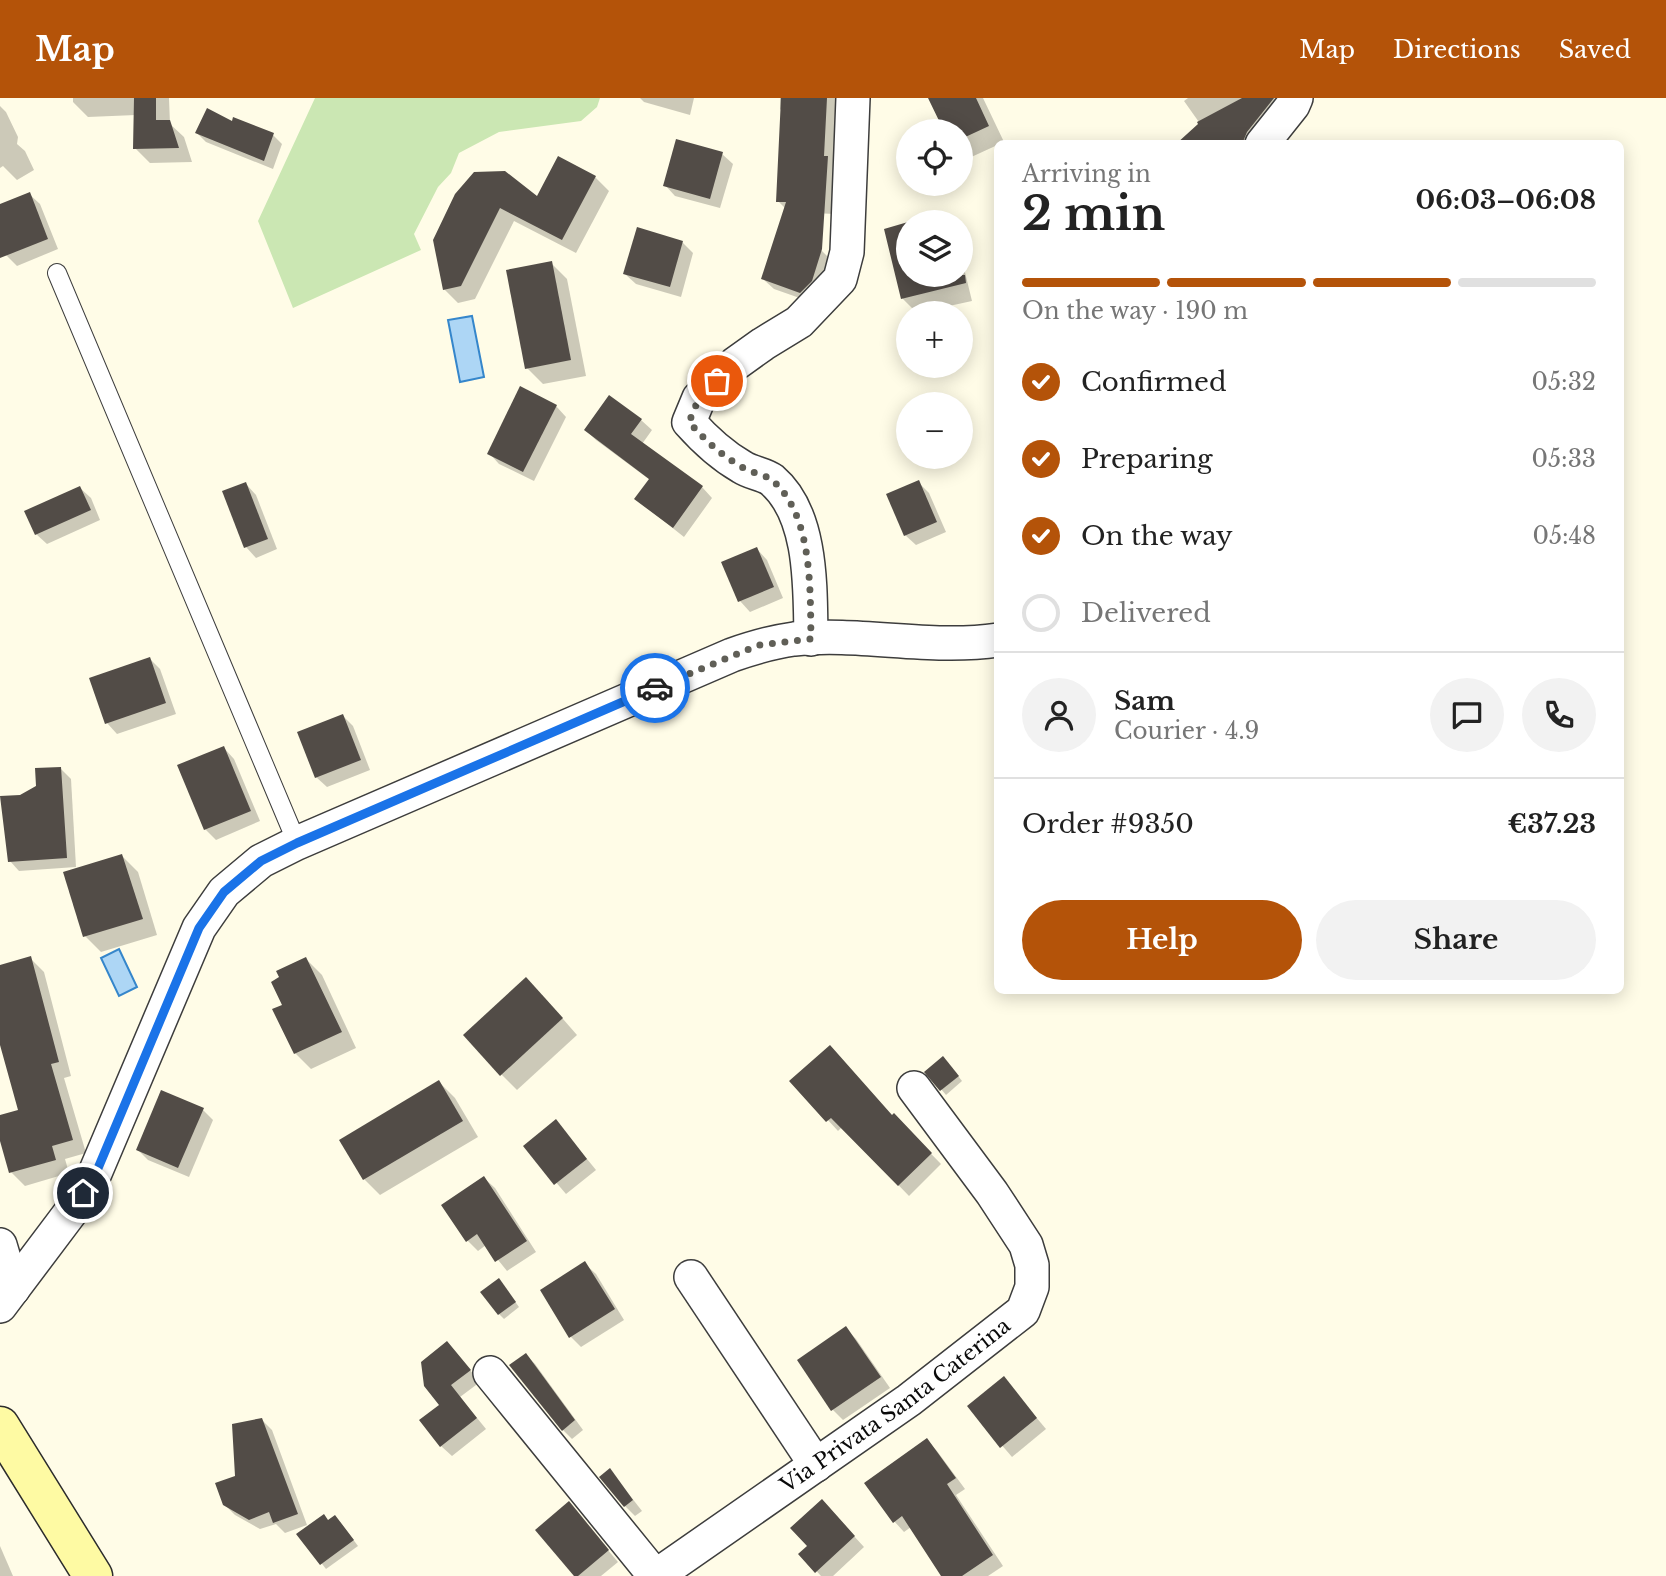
<!DOCTYPE html>
<meta charset="utf-8">
<style>
:root{--surface:#fff;--page:#f2f2f2;--text:#222;--muted:#767676;--line:#e0e0e0;--accent:#b45309}
body{margin:0;font-family:"Libre Baskerville",serif;background:var(--page);color:var(--text);height:100vh;display:flex;flex-direction:column;font-size:26px;white-space:nowrap}
*{box-sizing:border-box;margin:0}
p{font-size:23px;color:var(--muted)}
.icon{flex:none;width:38px;height:38px;fill:none;stroke:currentColor;stroke-width:2;stroke-linecap:round;stroke-linejoin:round}
.map{position:relative;flex:1;overflow:hidden}
.panel{position:absolute;left:994px;top:42px;width:630px;height:854px;display:flex;flex-direction:column;background:var(--surface);border-radius:10px;box-shadow:0 4px 18px #0003}
.panel>*{flex:none}
.fabs{position:absolute;left:896px;top:21px;display:grid;gap:14px}
.fabs a{display:grid;place-items:center;width:77px;height:77px;border-radius:50%;background:var(--surface);box-shadow:0 4px 18px #0003;font-size:35px}
.pin{position:absolute;display:grid;place-items:center;width:60px;height:60px;color:#fff;margin:-30px;border:4px solid #fff;border-radius:50%;box-shadow:0 2px 7px #0007}
.courier{position:absolute;display:grid;place-items:center;width:70px;height:70px;margin:-35px;border:5px solid #1a73e8;border-radius:50%;background:#fff;color:#222;box-shadow:0 2px 9px #0007}
.overview em{font-style:normal;font-weight:700}
.overview div{display:flex;flex-direction:column-reverse}
.overview{display:flex;align-items:center;justify-content:space-between;height:119px;padding:0 28px}
h1{font-size:46px;font-weight:700;line-height:52px}
.bar{display:grid;grid-template-columns:repeat(4,1fr);gap:10px 7px;align-content:center;height:84px;padding:0 28px}
.bar i{height:9px;border-radius:5px;background:var(--line)}
.bar .selected{background:var(--accent)}
.bar p{grid-column:span 4}
.line{display:flex;align-items:center;gap:18px;padding:0 28px;border-top:2px solid var(--line)}
.line div{flex:1}
.round{display:grid;place-items:center;flex:none;width:74px;height:74px;border-radius:37px;background:var(--page)}
ol{padding:0 28px;list-style:none}
li{display:flex;align-items:center;gap:21px;height:77px}
li p{margin-inline-start:auto}
li .icon{padding:7px;border-radius:50%;background:var(--accent);color:#fff;stroke-width:4}
li:last-child{color:var(--muted)}
li i{width:38px;height:38px;border:4px solid var(--line);border-radius:50%}
.cta{display:flex;gap:14px;margin-top:auto;padding:14px 28px}
.cta a{flex:1;height:80px;border-radius:42px;background:var(--accent);color:#fff;font-size:28px;font-weight:700;line-height:80px;text-align:center}
.cta a+a{background:var(--page);color:var(--text)}
header{display:flex;align-items:center;gap:42px;box-sizing:border-box;height:98px;padding:0 35px;background:var(--accent);color:#fff}
header strong{font-size:33px}
nav{display:flex;gap:38px;margin-inline-start:auto;font-size:24px}
.map>svg:first-child{display:block}
.green{fill:#cbe7b3}
.water{fill:#add6f5;stroke:#3586cb;stroke-width:2}
.shadow{fill:#0003}
.building{fill:#524c47}
.lines{fill:none;stroke-linecap:round;stroke-linejoin:round}
.lane-casing{stroke:#3d3d3d;stroke-width:20}
.street-casing{stroke:#3d3d3d;stroke-width:36}
.secondary-casing{stroke:#2c2c2c;stroke-width:41}
.lane{stroke:#fff;stroke-width:18}
.street{stroke:#fff;stroke-width:33}
.secondary{stroke:#fefaa3;stroke-width:38}
.done{stroke:#605f57;stroke-width:7;stroke-dasharray:0 12.6}
.route{stroke:#1a73e8;stroke-width:9}
.labels{text-anchor:middle;dominant-baseline:central;stroke-width:7;stroke-linejoin:round;paint-order:stroke}
.street-label{font-size:21px;fill:#0a0a0a;stroke:#fff}
</style>
<header>
<strong>Map</strong>
<nav><a>Map</a><a>Directions</a><a>Saved</a></nav>
</header>
<div class="map">
<svg width="1666" height="1478" viewBox="0 0 1666 1478">
<rect width="100%" height="100%" fill="#fffce7"/>
<polygon class="green" points="315,0 600,0 597,9 581,23 499,34 459,55 451,75 438,89 414,136 421,152 293,210 258,123"/>
<g class="water">
<polygon points="472,218 484,279 460,284 448,222"/>
<polygon points="119,851 137,889 119,898 101,860"/>
</g>
<g class="shadow">
<polygon points="73,0 169,0 170,26 184,39 192,64 150,65 135,50 136,17 88,19 73,4"/>
<polygon points="640,0 694,0 690,17 644,4"/>
<polygon points="780,0 838,0 834,66 837,70 835,116 789,114 778,103 783,14 780,11"/>
<polygon points="930,0 983,0 1004,44 967,61 961,55 961,33 946,33"/>
<polygon points="1188,0 1281,0 1260,46 1198,46 1201,27 1184,3"/>
<polygon points="0,8 6,14 18,39 17,46 25,53 34,72 17,82 3,68 0,70"/>
<polygon points="234,21 273,37 282,46 273,71 206,44 197,35 233,26"/>
<polygon points="722,56 733,66 720,110 675,98 665,87"/>
<polygon points="595,79 609,93 576,155 514,123 475,201 458,205 444,191 457,97 538,100"/>
<polygon points="29,96 40,106 58,151 17,168 6,157 0,142 0,108"/>
<polygon points="939,119 945,124 916,124"/>
<polygon points="908,126 908,177 961,177 961,158 972,203 917,215 903,201 886,132"/>
<polygon points="682,144 693,155 681,199 636,186 625,176"/>
<polygon points="821,152 832,163 811,204 774,191 763,181"/>
<polygon points="551,165 567,181 586,278 543,286 527,270"/>
<polygon points="556,308 566,319 534,383 499,366 489,355"/>
<polygon points="641,322 652,332 642,346 702,389 712,400 684,439 636,401 650,382 596,342 586,332"/>
<polygon points="918,384 929,395 946,434 916,447 905,437"/>
<polygon points="246,386 256,397 277,451 256,460 246,449 225,394"/>
<polygon points="80,390 91,400 100,422 47,446 36,436"/>
<polygon points="757,451 767,462 783,500 750,514 740,503"/>
<polygon points="150,561 160,571 176,616 117,636 107,625 91,582"/>
<polygon points="343,618 353,628 370,672 327,689 316,679"/>
<polygon points="224,650 234,661 260,723 216,742 205,731"/>
<polygon points="61,671 71,681 76,769 19,773 10,763 20,699"/>
<polygon points="122,758 138,774 157,837 101,854 85,838"/>
<polygon points="30,860 44,874 71,978 64,980 86,1055 65,1061 69,1075 25,1088 11,1074 0,1037 0,1019 20,1013 0,940 0,868"/>
<polygon points="306,861 322,877 356,950 311,971 295,955 284,908"/>
<polygon points="542,897 577,937 517,992 501,976"/>
<polygon points="948,965 962,983 946,997 927,974"/>
<polygon points="792,983 893,1019 894,1018 941,1066 909,1098 842,1029 838,1033"/>
<polygon points="439,984 455,1000 478,1039 380,1097 364,1081 341,1043"/>
<polygon points="203,1012 213,1022 189,1079 148,1062 138,1052"/>
<polygon points="556,1023 596,1072 566,1096 525,1048"/>
<polygon points="484,1080 495,1090 536,1154 507,1173 486,1147 478,1153 467,1142"/>
<polygon points="585,1166 596,1176 624,1222 581,1249 571,1239 542,1193"/>
<polygon points="503,1187 519,1209 504,1221 499,1216"/>
<polygon points="846,1231 856,1241 890,1290 843,1322 833,1312"/>
<polygon points="447,1245 480,1284 460,1299 486,1331 452,1358 441,1348 441,1307"/>
<polygon points="526,1257 535,1266 583,1332 572,1341 563,1332"/>
<polygon points="1004,1281 1046,1331 1012,1359 969,1309"/>
<polygon points="262,1322 272,1332 307,1427 285,1435 276,1426 260,1431 235,1417 224,1406"/>
<polygon points="927,1342 937,1353 965,1391 956,1397 1003,1468 988,1478 943,1478 911,1429 904,1434 894,1423"/>
<polygon points="610,1372 642,1413 635,1418 625,1408"/>
<polygon points="569,1406 618,1464 601,1478 576,1478"/>
<polygon points="832,1414 864,1449 833,1478 821,1478 801,1456 810,1448"/>
<polygon points="329,1424 340,1424 358,1448 326,1471 299,1436"/>
<polygon points="0,1448 13,1478 0,1478"/>
</g>
<g class="building">
<polygon points="134,0 156,0 156,22 170,22 179,50 133,51"/>
<polygon points="781,0 827,0 824,58 828,58 822,151 812,183 800,195 761,181 786,104 776,104"/>
<polygon points="928,0 976,0 989,28 961,41 961,33 944,33"/>
<polygon points="1242,0 1274,0 1247,34 1242,46 1176,46 1198,26 1197,24"/>
<polygon points="207,10 232,23 233,19 274,35 264,63 195,35"/>
<polygon points="676,41 723,54 710,101 663,88"/>
<polygon points="558,58 596,78 562,142 500,110 461,188 443,192 433,142 455,96 474,74 505,73 537,98"/>
<polygon points="30,94 48,141 0,160 0,106"/>
<polygon points="908,124 908,177 965,177 966,185 901,201 884,131"/>
<polygon points="637,129 683,143 670,189 623,176"/>
<polygon points="552,163 571,262 525,271 506,172"/>
<polygon points="520,288 557,307 523,374 487,356"/>
<polygon points="609,297 642,321 631,336 703,388 673,430 634,401 649,381 584,332"/>
<polygon points="919,382 937,424 904,438 886,396"/>
<polygon points="246,384 268,441 244,450 222,393"/>
<polygon points="80,388 91,412 35,437 24,413"/>
<polygon points="757,449 774,489 738,504 721,464"/>
<polygon points="150,559 166,605 105,626 89,580"/>
<polygon points="343,616 361,662 315,680 297,634"/>
<polygon points="224,648 251,713 204,732 177,667"/>
<polygon points="61,669 67,760 8,764 0,698 20,697 36,688 35,670"/>
<polygon points="122,756 143,821 83,839 63,774"/>
<polygon points="31,858 59,964 51,966 73,1042 52,1048 56,1062 9,1075 0,1043 0,1017 18,1012 0,947 0,867"/>
<polygon points="306,859 342,934 294,956 272,911 282,907 271,884 279,879 276,873"/>
<polygon points="526,879 563,920 500,978 463,937"/>
<polygon points="830,947 892,1017 894,1015 932,1055 898,1088 831,1020 826,1024 789,983"/>
<polygon points="943,958 959,978 940,993 924,974"/>
<polygon points="439,982 463,1023 363,1082 339,1042"/>
<polygon points="161,992 204,1010 178,1070 136,1052"/>
<polygon points="556,1021 587,1061 554,1087 523,1048"/>
<polygon points="484,1078 527,1143 495,1164 477,1136 466,1144 441,1107"/>
<polygon points="585,1163 615,1211 569,1240 540,1192"/>
<polygon points="499,1180 516,1204 498,1217 480,1194"/>
<polygon points="846,1228 881,1279 831,1313 797,1262"/>
<polygon points="447,1243 471,1272 451,1287 477,1320 440,1349 419,1322 439,1307 424,1288 421,1264"/>
<polygon points="526,1255 575,1322 562,1333 509,1267"/>
<polygon points="1004,1278 1037,1320 1000,1350 967,1308"/>
<polygon points="262,1320 298,1416 273,1425 269,1414 249,1422 223,1407 215,1385 235,1378 232,1326"/>
<polygon points="927,1340 956,1380 947,1386 993,1457 962,1478 941,1478 902,1418 893,1425 864,1385"/>
<polygon points="610,1370 633,1402 624,1409 599,1379"/>
<polygon points="822,1401 855,1438 815,1475 798,1456 807,1448 790,1430"/>
<polygon points="569,1403 609,1452 578,1478 574,1478 535,1432"/>
<polygon points="324,1416 328,1422 335,1417 354,1442 320,1467 296,1436"/>
</g>
<g class="lines">
<g class="lane-casing">
<polyline id="lane" points="57,175 297,745"/>
</g>
<g class="street-casing">
<g id="street">
<polyline points="1262,46 1293,7 1296,0"/>
<path d="M811,541C810,491 813,417 772,382C764,376 751,375 742,369C721,357 705,342 689,324L699,300L735,266L763,246L799,224L840,181L847,154L853,0"/>
<polyline points="0,1147 13,1191"/>
<polyline points="691,1179 816,1367"/>
<path d="M0,1208L70,1115L95,1075L199,830L224,794L261,763L297,745L732,557C752,550 772,544 794,541C862,534 930,552 998,542"/>
<polyline points="490,1275 655,1478"/>
<path id="s1" d="M656,1478L909,1302L1023,1213L1032,1189V1167L1026,1147L992,1095L914,990"/>
</g>
</g>
<g class="secondary-casing">
<polyline id="secondary" points="0,1328 93,1478"/>
</g>
<use href="#lane" class="lane"/>
<use href="#street" class="street"/>
<use href="#secondary" class="secondary"/>
</g>
<g class="lines">
<path class="done" d="M655,590L759,547L811,541C810,491 813,417 772,382C764,376 751,375 742,369C721,357 705,342 689,324L699,300L717,283"/>
<polyline class="route" points="83,1095 96,1075 199,830 224,794 261,763 297,745 655,590"/>
</g>
<g class="labels">
<g class="street-label">
<text stroke="none"><textPath href="#s1" startOffset="294">Via Privata Santa Caterina</textPath></text>
</g>
</g>
</svg>
<div class="fabs">
<a><svg class="icon" aria-label="locate" viewBox="0 0 24 24"><circle cx="12" cy="12" r="6"/><path d="M12 2v4M12 18v4M2 12h4M18 12h4"/></svg></a>
<a><svg class="icon" aria-label="layers" viewBox="0 0 24 24"><path d="M12 4l9 5-9 5-9-5zM3 14l9 5 9-5"/></svg></a>
<a>+</a>
<a>−</a>
</div>
<div class="pin" style="left:717px;top:283px;background:#ea580c"><svg class="icon" aria-label="bag" viewBox="0 0 24 24"><path d="M5 8h14l-1 12H6zM9 8a3 3 0 0 1 6 0"/></svg></div>
<div class="pin" style="left:83px;top:1095px;background:#1f2937"><svg class="icon" aria-label="home" viewBox="0 0 24 24"><path d="M3 11l9-7 9 7M6 9v11h12V9"/></svg></div>
<div class="courier" style="left:655px;top:590px"><svg class="icon" aria-label="car" viewBox="0 0 24 24"><path d="M5 17H2v-5l4-1 3-4h7l3 4 3 1v5h-3M9 17h6M6 11h13"/><circle cx="7" cy="17" r="2"/><circle cx="17" cy="17" r="2"/></svg></div>
<section class="panel">
<div class="overview"><div><h1>2 min</h1><p>Arriving in</p></div><em>06:03–06:08</em></div>
<div class="bar"><i class="selected"></i><i class="selected"></i><i class="selected"></i><i></i><p>On the way · 190 m</p></div>
<ol>
<li><svg class="icon" aria-label="check" viewBox="0 0 24 24"><path d="M5 12l5 5 9-10"/></svg>Confirmed<p>05:32</p></li>
<li><svg class="icon" aria-label="check" viewBox="0 0 24 24"><path d="M5 12l5 5 9-10"/></svg>Preparing<p>05:33</p></li>
<li><svg class="icon" aria-label="check" viewBox="0 0 24 24"><path d="M5 12l5 5 9-10"/></svg>On the way<p>05:48</p></li>
<li><i></i>Delivered</li>
</ol>
<div class="line" style="height:126px"><a class="round"><svg class="icon" aria-label="person" viewBox="0 0 24 24"><circle cx="12" cy="8" r="4"/><path d="M4 21q1-7 8-7t8 7"/></svg></a><div><b>Sam</b><p>Courier · 4.9</p></div><a class="round"><svg class="icon" aria-label="chat" viewBox="0 0 24 24"><path d="M4 5h16v11H9l-5 4z"/></svg></a><a class="round"><svg class="icon" aria-label="phone" viewBox="0 0 24 24"><path d="M5 4h4l2 5-3 2q2 4 5 5l2-3 5 2v4C11 20 4 13 5 4z"/></svg></a></div>
<div class="line" style="height:91px"><div>Order #9350</div><b>€37.23</b></div>
<div class="cta"><a>Help</a><a>Share</a></div>
</section>
</div>
